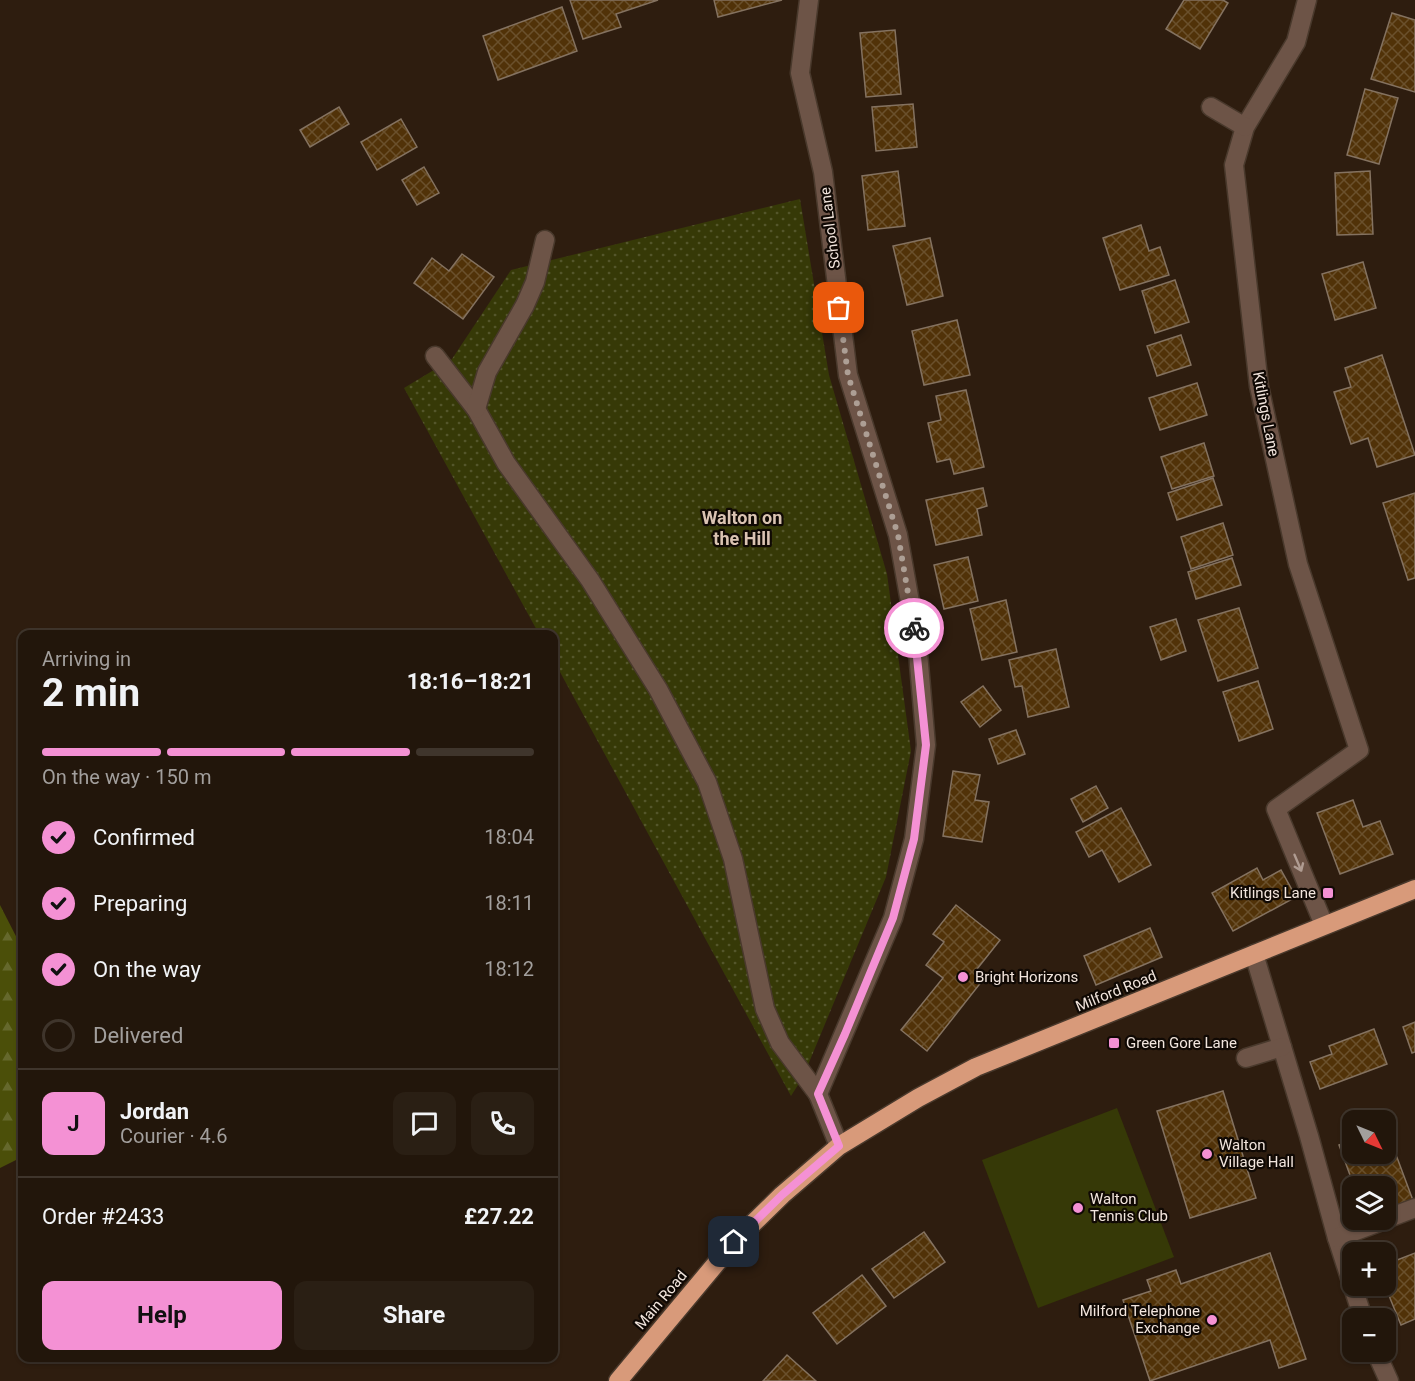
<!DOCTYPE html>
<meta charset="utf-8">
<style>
:root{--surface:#22160b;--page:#2a1f14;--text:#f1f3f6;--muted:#a29f9d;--line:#3f352c;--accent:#f491d4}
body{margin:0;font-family:Roboto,sans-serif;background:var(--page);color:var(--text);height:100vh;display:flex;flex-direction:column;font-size:22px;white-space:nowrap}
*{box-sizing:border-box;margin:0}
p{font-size:20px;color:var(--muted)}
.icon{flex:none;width:33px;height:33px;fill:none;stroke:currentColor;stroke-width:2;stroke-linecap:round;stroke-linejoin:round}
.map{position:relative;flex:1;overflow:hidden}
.side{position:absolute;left:18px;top:630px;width:540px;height:732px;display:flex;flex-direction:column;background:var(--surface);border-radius:12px;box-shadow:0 2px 4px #0004,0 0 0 2px var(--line)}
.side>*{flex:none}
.needle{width:39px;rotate:133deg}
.fabs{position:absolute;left:1342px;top:1110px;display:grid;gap:12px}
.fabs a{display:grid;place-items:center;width:54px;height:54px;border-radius:12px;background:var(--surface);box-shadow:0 2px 4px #0004,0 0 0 2px var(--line);font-size:30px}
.pin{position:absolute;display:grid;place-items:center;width:51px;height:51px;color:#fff;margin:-26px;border-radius:12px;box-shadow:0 3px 9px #0006}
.courier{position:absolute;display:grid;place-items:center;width:60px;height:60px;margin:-30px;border:4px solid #f491d4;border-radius:50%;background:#fff;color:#222;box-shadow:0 2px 8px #0007}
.headline em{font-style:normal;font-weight:700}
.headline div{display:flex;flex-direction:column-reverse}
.headline{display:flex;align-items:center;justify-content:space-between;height:102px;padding:0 24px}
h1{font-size:39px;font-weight:700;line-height:45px}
.bar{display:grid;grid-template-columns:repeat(4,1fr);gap:9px 6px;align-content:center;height:72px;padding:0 24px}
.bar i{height:8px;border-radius:4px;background:var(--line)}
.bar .current{background:var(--accent)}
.bar p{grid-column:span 4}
.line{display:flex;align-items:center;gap:15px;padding:0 24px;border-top:2px solid var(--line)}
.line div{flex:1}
.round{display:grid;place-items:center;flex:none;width:63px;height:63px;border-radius:12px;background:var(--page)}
ol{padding:0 24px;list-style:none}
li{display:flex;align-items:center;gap:18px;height:66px}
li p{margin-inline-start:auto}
li .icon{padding:6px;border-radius:50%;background:var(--accent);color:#111;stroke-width:4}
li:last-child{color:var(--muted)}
li i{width:33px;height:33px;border:3px solid var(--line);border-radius:50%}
.primary-button{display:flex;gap:12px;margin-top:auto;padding:12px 24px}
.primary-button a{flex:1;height:69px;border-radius:12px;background:var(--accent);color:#111;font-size:24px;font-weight:700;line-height:69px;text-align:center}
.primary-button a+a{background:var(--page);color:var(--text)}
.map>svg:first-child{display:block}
.grass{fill:url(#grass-dots)}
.forest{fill:url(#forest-firs)}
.garden{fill:#363907}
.building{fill:url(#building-cross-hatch);stroke:#847260;stroke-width:1.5}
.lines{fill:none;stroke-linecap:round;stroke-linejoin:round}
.minor-casing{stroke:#49392c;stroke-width:21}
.highway-casing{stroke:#49392c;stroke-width:21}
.minor{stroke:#6d5447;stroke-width:18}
.highway{stroke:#d89a7a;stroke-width:18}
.oneway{stroke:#b09c92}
.done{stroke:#ad9f95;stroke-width:6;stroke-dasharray:0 10.8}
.route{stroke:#f491d4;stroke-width:8}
.poi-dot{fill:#f491d4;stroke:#100904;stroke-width:2}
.labels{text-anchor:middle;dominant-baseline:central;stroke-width:4.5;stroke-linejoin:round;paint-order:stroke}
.street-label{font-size:15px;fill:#f2e5dd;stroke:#100904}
.poi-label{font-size:15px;fill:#f2e5dd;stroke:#100904;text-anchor:start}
.quarter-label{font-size:18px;font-weight:bold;fill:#dac3b2;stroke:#100904}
</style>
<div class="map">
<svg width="1415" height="1381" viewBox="0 0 1415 1381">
<defs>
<pattern id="grass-dots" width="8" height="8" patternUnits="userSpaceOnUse" patternTransform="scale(1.5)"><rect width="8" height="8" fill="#363907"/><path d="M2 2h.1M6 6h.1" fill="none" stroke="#54562b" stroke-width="1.8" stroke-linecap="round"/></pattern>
<pattern id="forest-firs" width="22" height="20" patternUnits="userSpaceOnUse" patternTransform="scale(1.5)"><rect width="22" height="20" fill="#4b4f09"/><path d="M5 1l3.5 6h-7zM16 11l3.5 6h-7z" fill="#65682c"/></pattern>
<pattern id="building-cross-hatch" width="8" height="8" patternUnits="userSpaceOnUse" patternTransform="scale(1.5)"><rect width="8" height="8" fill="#513208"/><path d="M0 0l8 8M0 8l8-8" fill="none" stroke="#6a502c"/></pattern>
</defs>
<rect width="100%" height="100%" fill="#2e1d0f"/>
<polygon class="grass" points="800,199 829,375 887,574 911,751 886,877 803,1077 791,1096 554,661 554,634 539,634 404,388 452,359 511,270"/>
<polygon class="forest" points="0,905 22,948 22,1157 0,1168"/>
<polygon class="garden" points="1117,1108 1174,1257 1038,1308 982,1160"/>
<g class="building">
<polygon points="570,0 658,0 616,14 621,27 583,39"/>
<polygon points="714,0 782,0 718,17"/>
<polygon points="1184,0 1223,0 1228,3 1200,49 1166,29"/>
<polygon points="562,7 577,51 498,80 483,36"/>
<polygon points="1392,13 1415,20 1415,92 1371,79"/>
<polygon points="895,30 901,94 866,97 860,33"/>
<polygon points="1365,89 1398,98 1379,164 1347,155"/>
<polygon points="913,104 917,147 876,151 872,107"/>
<polygon points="339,107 349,124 310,147 300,130"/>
<polygon points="401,119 417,147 377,170 361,142"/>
<polygon points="424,167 439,193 417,205 402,180"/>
<polygon points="898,171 905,226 868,230 862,176"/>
<polygon points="1370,171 1373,234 1337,235 1335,173"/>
<polygon points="1141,225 1149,251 1160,247 1169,275 1120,290 1103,238"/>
<polygon points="930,238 943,296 907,305 893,246"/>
<polygon points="462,254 494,277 463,319 414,283 432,258 449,271"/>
<polygon points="1363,262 1376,308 1335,320 1322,274"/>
<polygon points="1175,280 1189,322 1155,333 1142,291"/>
<polygon points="957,320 970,375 924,385 912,331"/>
<polygon points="1181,335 1191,365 1157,376 1147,346"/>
<polygon points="1382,355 1415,455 1377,467 1368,438 1351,444 1334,392 1351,387 1345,368"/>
<polygon points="1197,383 1207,415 1160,430 1149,398"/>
<polygon points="966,390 984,467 954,474 950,459 937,462 928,423 941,420 936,396"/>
<polygon points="1204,443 1214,476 1172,489 1161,457"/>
<polygon points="1213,478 1222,505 1177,520 1168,493"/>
<polygon points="983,488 987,506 977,509 982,535 936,545 926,500"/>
<polygon points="1415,493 1415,578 1408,580 1383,503"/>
<polygon points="1223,523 1233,555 1191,569 1181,537"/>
<polygon points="968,557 978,601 944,609 934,565"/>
<polygon points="1232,558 1241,585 1196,599 1188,572"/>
<polygon points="1006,600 1017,652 982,660 970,609"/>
<polygon points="1239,608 1258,668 1218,681 1198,620"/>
<polygon points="1176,619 1186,651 1161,660 1150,627"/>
<polygon points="1056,649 1069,707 1028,717 1022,686 1015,687 1009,660"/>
<polygon points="1258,681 1273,729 1239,741 1223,692"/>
<polygon points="983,686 1001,710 980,727 961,702"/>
<polygon points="1016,730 1025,754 998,764 989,739"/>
<polygon points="953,771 980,775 975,800 989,802 982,842 943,836"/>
<polygon points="1096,786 1108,808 1083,822 1071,799"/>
<polygon points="1353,800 1363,827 1380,821 1393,854 1340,874 1317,813"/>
<polygon points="1121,808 1151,865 1119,882 1102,850 1089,857 1076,832"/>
<polygon points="1257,868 1263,880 1281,870 1296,897 1233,931 1212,893"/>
<polygon points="956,905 1000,940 977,969 986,976 927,1051 901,1030 943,978 926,965 944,942 933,934"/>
<polygon points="1150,928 1162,957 1096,985 1084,956"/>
<polygon points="1415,1022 1415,1052 1412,1053 1403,1027"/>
<polygon points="1374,1029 1387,1064 1320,1089 1310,1062 1332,1054 1329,1046"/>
<polygon points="1223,1091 1256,1198 1190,1218 1157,1111"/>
<polygon points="1386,1128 1414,1203 1386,1213 1386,1186 1354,1186 1339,1145 1353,1140 1353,1154 1386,1154"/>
<polygon points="924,1232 945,1262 894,1298 872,1269"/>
<polygon points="1270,1253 1306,1359 1279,1368 1270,1340 1150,1381 1123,1300 1151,1291 1147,1280 1176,1270 1181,1284"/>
<polygon points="1415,1253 1415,1319 1401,1325 1385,1286 1394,1282 1387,1264"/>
<polygon points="862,1275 886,1306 837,1344 813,1313"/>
<polygon points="787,1355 816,1381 763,1381"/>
</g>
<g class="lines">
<g class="minor-casing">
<g id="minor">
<polyline points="809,0 800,73 823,172 848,375 898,535 917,641 926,745 914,839 893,918 818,1094 839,1146"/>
<polyline points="1307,0 1296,42 1245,127 1234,165 1259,386 1298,564 1359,750 1276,809 1324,925"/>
<polyline points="1211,107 1245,127"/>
<polyline points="435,356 476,409 506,463 590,580 658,689 707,782 733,859 765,1009 780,1043 818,1094"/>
<polyline points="476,409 487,372 525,305 535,282 545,240"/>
<polyline points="1254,954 1309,1136 1337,1238 1363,1318"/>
<polyline points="1246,1058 1282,1047"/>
<polyline points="1386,1219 1415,1208"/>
<polyline points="1337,1238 1385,1220"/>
<polyline points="1376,1352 1389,1381"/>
</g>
</g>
<g class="highway-casing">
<polyline id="highway" points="618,1381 734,1242 782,1195 839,1146 918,1098 976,1067 1415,889"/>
</g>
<use href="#minor" class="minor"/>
<use href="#highway" class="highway"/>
</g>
<defs><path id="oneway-shaft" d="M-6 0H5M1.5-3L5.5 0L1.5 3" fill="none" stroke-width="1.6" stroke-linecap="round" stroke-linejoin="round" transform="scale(1.5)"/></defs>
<use class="oneway" href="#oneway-shaft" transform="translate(1298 863) rotate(67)"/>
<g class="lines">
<polyline class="done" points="839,308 848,375 898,535 914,628"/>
<polyline class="route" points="734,1242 782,1195 839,1146 818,1094 845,1034 893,918 914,839 926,745 914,628"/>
</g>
<g class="poi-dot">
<rect x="1322" y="887" width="12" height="12" rx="3"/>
<circle cx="963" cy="977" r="6"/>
<rect x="1108" y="1037" width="12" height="12" rx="3"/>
<circle cx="1207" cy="1154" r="6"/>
<circle cx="1078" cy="1208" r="6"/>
<circle cx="1212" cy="1320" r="6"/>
</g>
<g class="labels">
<g class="street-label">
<text transform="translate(830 228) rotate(-97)">School Lane</text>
<text transform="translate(1266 414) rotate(79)">Kitlings Lane</text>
<text transform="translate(1116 991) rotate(-22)">Milford Road</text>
<text transform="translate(661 1300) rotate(-50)">Main Road</text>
</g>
<g class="poi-label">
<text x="1316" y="893" text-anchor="end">Kitlings Lane</text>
<text x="975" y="977">Bright Horizons</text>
<text x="1126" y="1043">Green Gore Lane</text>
<text x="1219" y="1145">Walton<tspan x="1219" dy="17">Village Hall</tspan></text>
<text x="1090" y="1199">Walton<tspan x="1090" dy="17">Tennis Club</tspan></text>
<text x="1200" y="1311" text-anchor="end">Milford Telephone<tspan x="1200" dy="17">Exchange</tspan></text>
</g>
<g class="quarter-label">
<text x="742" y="517">Walton on<tspan x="742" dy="21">the Hill</tspan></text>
</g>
</g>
</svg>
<div class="fabs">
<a><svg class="needle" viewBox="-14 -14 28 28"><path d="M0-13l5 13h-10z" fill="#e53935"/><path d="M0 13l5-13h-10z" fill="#a29f9d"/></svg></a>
<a><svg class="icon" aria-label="layers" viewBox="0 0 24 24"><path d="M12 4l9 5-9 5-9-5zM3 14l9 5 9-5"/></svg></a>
<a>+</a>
<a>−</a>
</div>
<div class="pin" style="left:839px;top:308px;background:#ea580c"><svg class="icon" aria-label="bag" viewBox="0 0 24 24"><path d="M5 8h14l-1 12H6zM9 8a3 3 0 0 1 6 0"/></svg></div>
<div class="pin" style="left:734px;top:1242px;background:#1f2937"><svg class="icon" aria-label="home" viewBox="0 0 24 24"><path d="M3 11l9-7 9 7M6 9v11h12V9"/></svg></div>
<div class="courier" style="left:914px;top:628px"><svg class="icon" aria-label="bike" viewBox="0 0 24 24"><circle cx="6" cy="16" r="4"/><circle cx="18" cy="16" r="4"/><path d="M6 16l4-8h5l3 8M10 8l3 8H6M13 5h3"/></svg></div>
<section class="side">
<div class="headline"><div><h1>2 min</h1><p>Arriving in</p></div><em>18:16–18:21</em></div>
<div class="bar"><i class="current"></i><i class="current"></i><i class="current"></i><i></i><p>On the way · 150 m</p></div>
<ol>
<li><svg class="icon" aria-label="check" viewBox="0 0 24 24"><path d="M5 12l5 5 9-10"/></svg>Confirmed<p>18:04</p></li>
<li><svg class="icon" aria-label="check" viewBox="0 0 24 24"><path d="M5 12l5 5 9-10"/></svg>Preparing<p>18:11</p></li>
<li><svg class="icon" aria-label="check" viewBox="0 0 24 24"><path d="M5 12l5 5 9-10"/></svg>On the way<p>18:12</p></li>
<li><i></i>Delivered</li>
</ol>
<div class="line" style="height:108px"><b class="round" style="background:var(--accent);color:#111">J</b><div><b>Jordan</b><p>Courier · 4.6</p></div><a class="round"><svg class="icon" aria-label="chat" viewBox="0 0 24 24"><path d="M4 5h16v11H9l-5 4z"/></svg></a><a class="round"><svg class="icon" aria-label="phone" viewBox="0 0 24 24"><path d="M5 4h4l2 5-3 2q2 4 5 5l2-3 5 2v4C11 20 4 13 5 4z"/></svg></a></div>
<div class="line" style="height:78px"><div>Order #2433</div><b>£27.22</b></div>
<div class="primary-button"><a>Help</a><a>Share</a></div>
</section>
</div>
